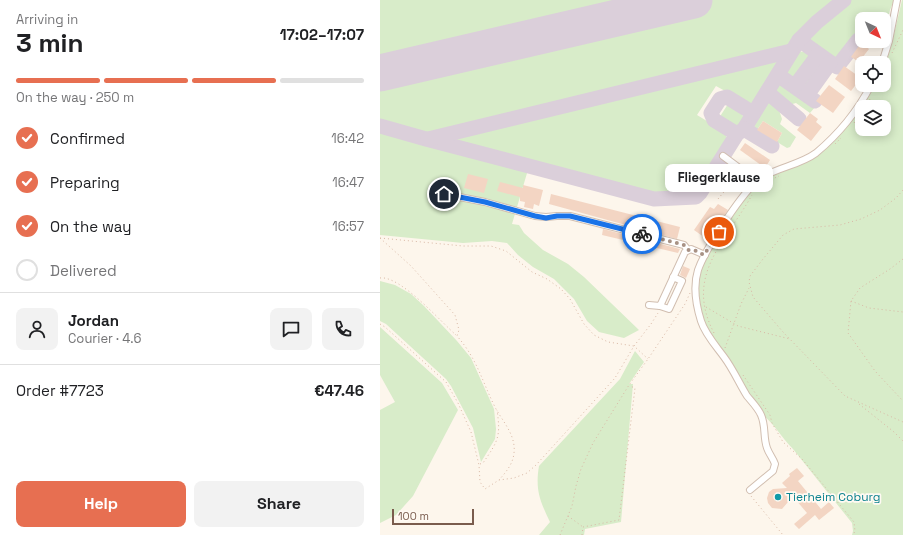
<!DOCTYPE html>
<meta charset="utf-8">
<style>
:root{--surface:#fff;--page:#f2f2f2;--text:#202124;--muted:#757577;--line:#e0e0e0;--accent:#e76f51}
body{margin:0;font-family:"Space Grotesk",sans-serif;background:var(--page);color:var(--text);height:100vh;display:flex;flex-direction:column;font-size:15px;white-space:nowrap}
*{box-sizing:border-box;margin:0}
p{font-size:13px;color:var(--muted)}
.icon{flex:none;width:22px;height:22px;fill:none;stroke:currentColor;stroke-width:2;stroke-linecap:round;stroke-linejoin:round}
.map{position:relative;flex:1;overflow:hidden}
.panel{display:flex;flex-direction:column;background:var(--surface);width:380px}
.panel>*{flex:none}
.needle{width:26px;rotate:137deg}
.fabs{position:absolute;left:475px;top:12px;display:grid;gap:8px}
.fabs a{display:grid;place-items:center;width:36px;height:36px;border-radius:8px;background:var(--surface);box-shadow:0 2px 10px #0003;font-size:20px}
.scale{position:absolute;left:12px;bottom:10px;width:82px;box-sizing:border-box;padding-left:4px;border:2px solid #7a5c4d;border-top:0;font-size:11px;line-height:14px;white-space:nowrap;color:#7a5c4d;-webkit-text-stroke:3px #fffaf3;paint-order:stroke}
.pin{position:absolute;display:grid;place-items:center;width:34px;height:34px;color:#fff;margin:-17px;border:2px solid #fff;border-radius:50%;box-shadow:0 1px 4px #0007}
.courier{position:absolute;display:grid;place-items:center;width:40px;height:40px;margin:-20px;border:3px solid #1a73e8;border-radius:50%;background:#fff;color:#222;box-shadow:0 1px 5px #0007}
.bubble{position:absolute;height:28px;border-radius:8px;background:var(--surface);box-shadow:0 2px 10px #0003;font-size:13px;font-weight:800;line-height:28px;text-align:center}
.head em{font-style:normal;font-weight:800}
.head div{display:flex;flex-direction:column-reverse}
.head{display:flex;align-items:center;justify-content:space-between;height:68px;padding:0 16px}
h1{font-size:26px;font-weight:800;line-height:30px}
.bar{display:grid;grid-template-columns:repeat(4,1fr);gap:6px 4px;align-content:center;height:48px;padding:0 16px}
.bar i{height:5px;border-radius:3px;background:var(--line)}
.bar .on{background:var(--accent)}
.bar p{grid-column:span 4}
.line{display:flex;align-items:center;gap:10px;padding:0 16px;border-top:1px solid var(--line)}
.line div{flex:1}
.round{display:grid;place-items:center;flex:none;width:42px;height:42px;border-radius:8px;background:var(--page)}
ol{padding:0 16px;list-style:none}
li{display:flex;align-items:center;gap:12px;height:44px}
li p{margin-inline-start:auto}
li .icon{padding:4px;border-radius:50%;background:var(--accent);color:#fff;stroke-width:4}
li:last-child{color:var(--muted)}
li i{width:22px;height:22px;border:2px solid var(--line);border-radius:50%}
.cta{display:flex;gap:8px;margin-top:auto;padding:8px 16px}
.cta a{flex:1;height:46px;border-radius:8px;background:var(--accent);color:#fff;font-size:16px;font-weight:800;line-height:46px;text-align:center}
.cta a+a{background:var(--page);color:var(--text)}
main{display:flex;flex:1;min-height:0}
.map>svg:first-child{display:block}
.green{fill:#d8ecc9;fill-rule:evenodd}
.lines{fill:none;stroke-linecap:round;stroke-linejoin:round}
.taxiway{stroke:#dbcfda;stroke-width:15}
.runway{stroke:#dbcfda;stroke-width:37}
.building{fill:#f3d5c3}
.minor-casing{stroke:#d1beb0;stroke-width:8}
.path{stroke:#d9b8a5;stroke-width:1;stroke-dasharray:1 3;stroke-linecap:butt}
.minor{stroke:#fff;stroke-width:6}
.done{stroke:#a89285;stroke-width:4;stroke-dasharray:0 7.2}
.route{stroke:#1a73e8;stroke-width:5}
.culture-dot{fill:#0f9aa8;stroke:#fffaf3;stroke-width:1.5}
.labels{text-anchor:middle;dominant-baseline:central;stroke-width:3.5;stroke-linejoin:round;paint-order:stroke}
.culture-label{font-size:12px;fill:#0d838f;stroke:#fffaf3;text-anchor:start}
</style>
<main>
<section class="panel">
<div class="head"><div><h1>3 min</h1><p>Arriving in</p></div><em>17:02–17:07</em></div>
<div class="bar"><i class="on"></i><i class="on"></i><i class="on"></i><i></i><p>On the way · 250 m</p></div>
<ol>
<li><svg class="icon" aria-label="check" viewBox="0 0 24 24"><path d="M5 12l5 5 9-10"/></svg>Confirmed<p>16:42</p></li>
<li><svg class="icon" aria-label="check" viewBox="0 0 24 24"><path d="M5 12l5 5 9-10"/></svg>Preparing<p>16:47</p></li>
<li><svg class="icon" aria-label="check" viewBox="0 0 24 24"><path d="M5 12l5 5 9-10"/></svg>On the way<p>16:57</p></li>
<li><i></i>Delivered</li>
</ol>
<div class="line" style="height:72px"><a class="round"><svg class="icon" aria-label="person" viewBox="0 0 24 24"><circle cx="12" cy="8" r="4"/><path d="M4 21q1-7 8-7t8 7"/></svg></a><div><b>Jordan</b><p>Courier · 4.6</p></div><a class="round"><svg class="icon" aria-label="chat" viewBox="0 0 24 24"><path d="M4 5h16v11H9l-5 4z"/></svg></a><a class="round"><svg class="icon" aria-label="phone" viewBox="0 0 24 24"><path d="M5 4h4l2 5-3 2q2 4 5 5l2-3 5 2v4C11 20 4 13 5 4z"/></svg></a></div>
<div class="line" style="height:52px"><div>Order #7723</div><b>€47.46</b></div>
<div class="cta"><a>Help</a><a>Share</a></div>
</section>
<div class="map">
<svg width="523" height="535" viewBox="0 0 523 535">
<rect width="100%" height="100%" fill="#fdf6ec"/>
<g class="green">
<path d="M0,0H514L510,10L504,36V19H482V38L477,35L459,59L452,60L430,43L413,39L375,101L370,104L365,102L336,86L317,115L345,132L347,140L317,190C304,197 285,196 270,196L150,163L132,224L139,225L144,233L163,250L188,264L204,277L259,330L244,338L219,332L207,321L194,299L174,279L153,267L138,255L127,243L112,241L83,243L0,235Z"/>
<path d="M522,0H523V535H472L473,531L472,523L413,449C402,438 395,425 382,414L327,331L319,307L317,287L321,264L354,210L377,181L423,160L465,127L475,116L493,85H504V64L512,43ZM482,107H504V129H482Z"/>
<polygon points="418,51 424,52 429,55 430,61 417,79 412,80 405,75 404,73 416,53"/>
<polygon points="442,63 443,68 429,87 426,89 422,86 423,83 437,64"/>
<polygon points="397,84 403,85 435,107 430,113 416,103 409,105 396,92 395,86"/>
<polygon points="394,102 398,107 402,119 400,124 416,137 410,147 407,148 397,142 402,133 383,121 375,133 370,130 370,126 384,105 386,103"/>
<polygon points="348,104 361,112 364,118 359,126 353,127 339,118"/>
<polygon points="0,281 15,285 31,294 44,306 77,341 91,358 114,409 116,429 115,439 101,462 93,428 71,386 66,379 6,324 0,321"/>
<polygon points="0,327 62,383 78,410 33,496 16,515 0,523 0,410 15,402 0,375"/>
<path d="M255,351L264,362L249,384H253L241,522L205,529L204,535H159L170,522C160,501 155,490 159,466L240,379Z"/>
</g>
<g class="lines">
<g class="taxiway">
<polyline points="419,40 457,67 478,40"/>
<polyline points="398,75 435,101"/>
<polyline points="415,86 438,55"/>
<polyline points="387,92 419,119"/>
<polyline points="427,95 450,63"/>
<polyline points="0,126 46,139 274,199 316,197 320,193 357,134 364,129 419,40 437,22 464,0"/>
<polyline points="364,129 392,146"/>
<polyline points="357,134 334,120 331,113 340,99 347,97 373,113"/>
<polyline points="48,139 411,51"/>
</g>
<polyline class="runway" points="0,73 314,0"/>
</g>
<g class="building">
<polygon points="481,43 489,49 479,62 471,57"/>
<polygon points="464,66 481,78 471,91 455,79"/>
<polygon points="449,85 465,97 453,113 436,101"/>
<polygon points="430,113 438,119 436,122 442,127 431,141 417,130"/>
<polygon points="383,121 402,133 397,142 377,130"/>
<polygon points="365,143 390,160 385,168 360,150"/>
<polygon points="88,174 108,179 104,193 84,188"/>
<polygon points="120,182 143,188 143,185 163,190 159,206 154,204 153,209 144,207 145,202 140,201 140,197 117,191"/>
<polygon points="171,194 300,227 297,239 169,204"/>
<polygon points="338,204 348,210 328,240 314,230 330,207 334,209"/>
<polygon points="223,229 300,249 298,253 222,235"/>
<polygon points="303,266 310,269 306,278 300,275"/>
<polygon points="417,468 424,476 418,481 441,509 449,502 454,508 439,520 435,515 419,529 414,524 427,513 410,493 408,502 402,509 392,508 388,503 387,498 389,492 393,489 407,488 402,483 410,476 409,474"/>
</g>
<g class="lines">
<g class="minor-casing">
<g id="minor">
<polyline points="502,63 509,41 517,0"/>
<polyline points="343,156 370,176 381,178"/>
<polyline points="64,194 105,202 155,216 166,217 177,216 190,216 304,245 308,250"/>
<polyline points="269,305 280,306 305,252 311,249 325,255"/>
<polyline points="280,306 289,309 302,281 293,277"/>
<path d="M370,490L393,471L395,464C393,458 389,454 387,448C383,437 386,426 381,415C378,408 372,402 367,396C359,383 353,369 344,357C336,346 325,334 321,321C316,305 313,286 318,270C325,250 363,190 381,178C398,167 420,165 436,153C460,133 477,112 491,85"/>
</g>
</g>
<g class="path">
<polyline points="512,53 523,30"/>
<polyline points="486,107 490,99"/>
<polyline points="474,123 482,112"/>
<polyline points="455,144 461,138"/>
<polyline points="384,183 399,176"/>
<polyline points="523,190 516,198 500,210 481,219 460,225 414,229 403,235 383,259 370,276 369,282 373,297 403,332 465,396 523,422"/>
<polyline points="338,199 353,181"/>
<polyline points="0,238 83,246 111,246 126,251 152,272 167,279 181,289 190,299 204,324 214,335 228,342 254,346 268,359"/>
<path d="M0,238L31,266L75,315L79,330L77,336C98,360 102,382 116,409C124,423 136,436 134,453C133,464 126,472 119,480"/>
<polyline points="523,259 510,269 480,288 471,301 468,333 495,371 523,401"/>
<path d="M0,278C20,275 61,322 76,335"/>
<polyline points="471,301 489,308 523,312"/>
<polyline points="326,307 358,326 410,339"/>
<polyline points="0,324 5,327 66,382 78,403 91,432 99,465 100,482 105,489 119,480 134,478 147,473 156,465 235,378 254,346 271,324 278,313"/>
<path d="M334,333C304,275 345,243 372,195"/>
<polyline points="345,348 361,304 369,288"/>
<polyline points="363,375 390,415 392,423 403,442 422,459 474,522 475,531 473,535"/>
<polyline points="479,404 514,432 523,441"/>
<path d="M100,464L103,463C118,441 121,437 117,410"/>
<polyline points="371,496 403,535"/>
<polyline points="188,516 203,527"/>
<polyline points="180,535 192,506 196,486 201,469 213,443 249,385 268,359 305,304 310,293"/>
<polyline points="202,535 203,527 239,520 255,388 250,386"/>
</g>
<use href="#minor" class="minor"/>
</g>
<g class="lines">
<polyline class="done" points="262,234 304,245 308,250 314,250 324,255 339,232"/>
<polyline class="route" points="64,194 105,202 155,216 166,218 177,216 190,216 262,234"/>
</g>
<circle class="culture-dot" cx="398" cy="497" r="4"/>
<g class="labels">
<g class="culture-label">
<text x="406" y="497">Tierheim Coburg</text>
</g>
</g>
</svg>
<div class="fabs">
<a><svg class="needle" viewBox="-14 -14 28 28"><path d="M0-13l5 13h-10z" fill="#e53935"/><path d="M0 13l5-13h-10z" fill="#757577"/></svg></a>
<a><svg class="icon" aria-label="locate" viewBox="0 0 24 24"><circle cx="12" cy="12" r="6"/><path d="M12 2v4M12 18v4M2 12h4M18 12h4"/></svg></a>
<a><svg class="icon" aria-label="layers" viewBox="0 0 24 24"><path d="M12 4l9 5-9 5-9-5zM3 14l9 5 9-5"/></svg></a>
</div>
<div class="scale">100 m</div>
<div class="pin" style="left:339px;top:232px;background:#ea580c"><svg class="icon" aria-label="bag" viewBox="0 0 24 24"><path d="M5 8h14l-1 12H6zM9 8a3 3 0 0 1 6 0"/></svg></div>
<div class="pin" style="left:64px;top:194px;background:#1f2937"><svg class="icon" aria-label="home" viewBox="0 0 24 24"><path d="M3 11l9-7 9 7M6 9v11h12V9"/></svg></div>
<div class="courier" style="left:262px;top:234px"><svg class="icon" aria-label="bike" viewBox="0 0 24 24"><circle cx="6" cy="16" r="4"/><circle cx="18" cy="16" r="4"/><path d="M6 16l4-8h5l3 8M10 8l3 8H6M13 5h3"/></svg></div>
<div class="bubble" style="left:285px;top:164px;width:108px">Fliegerklause</div>
</div>
</main>
